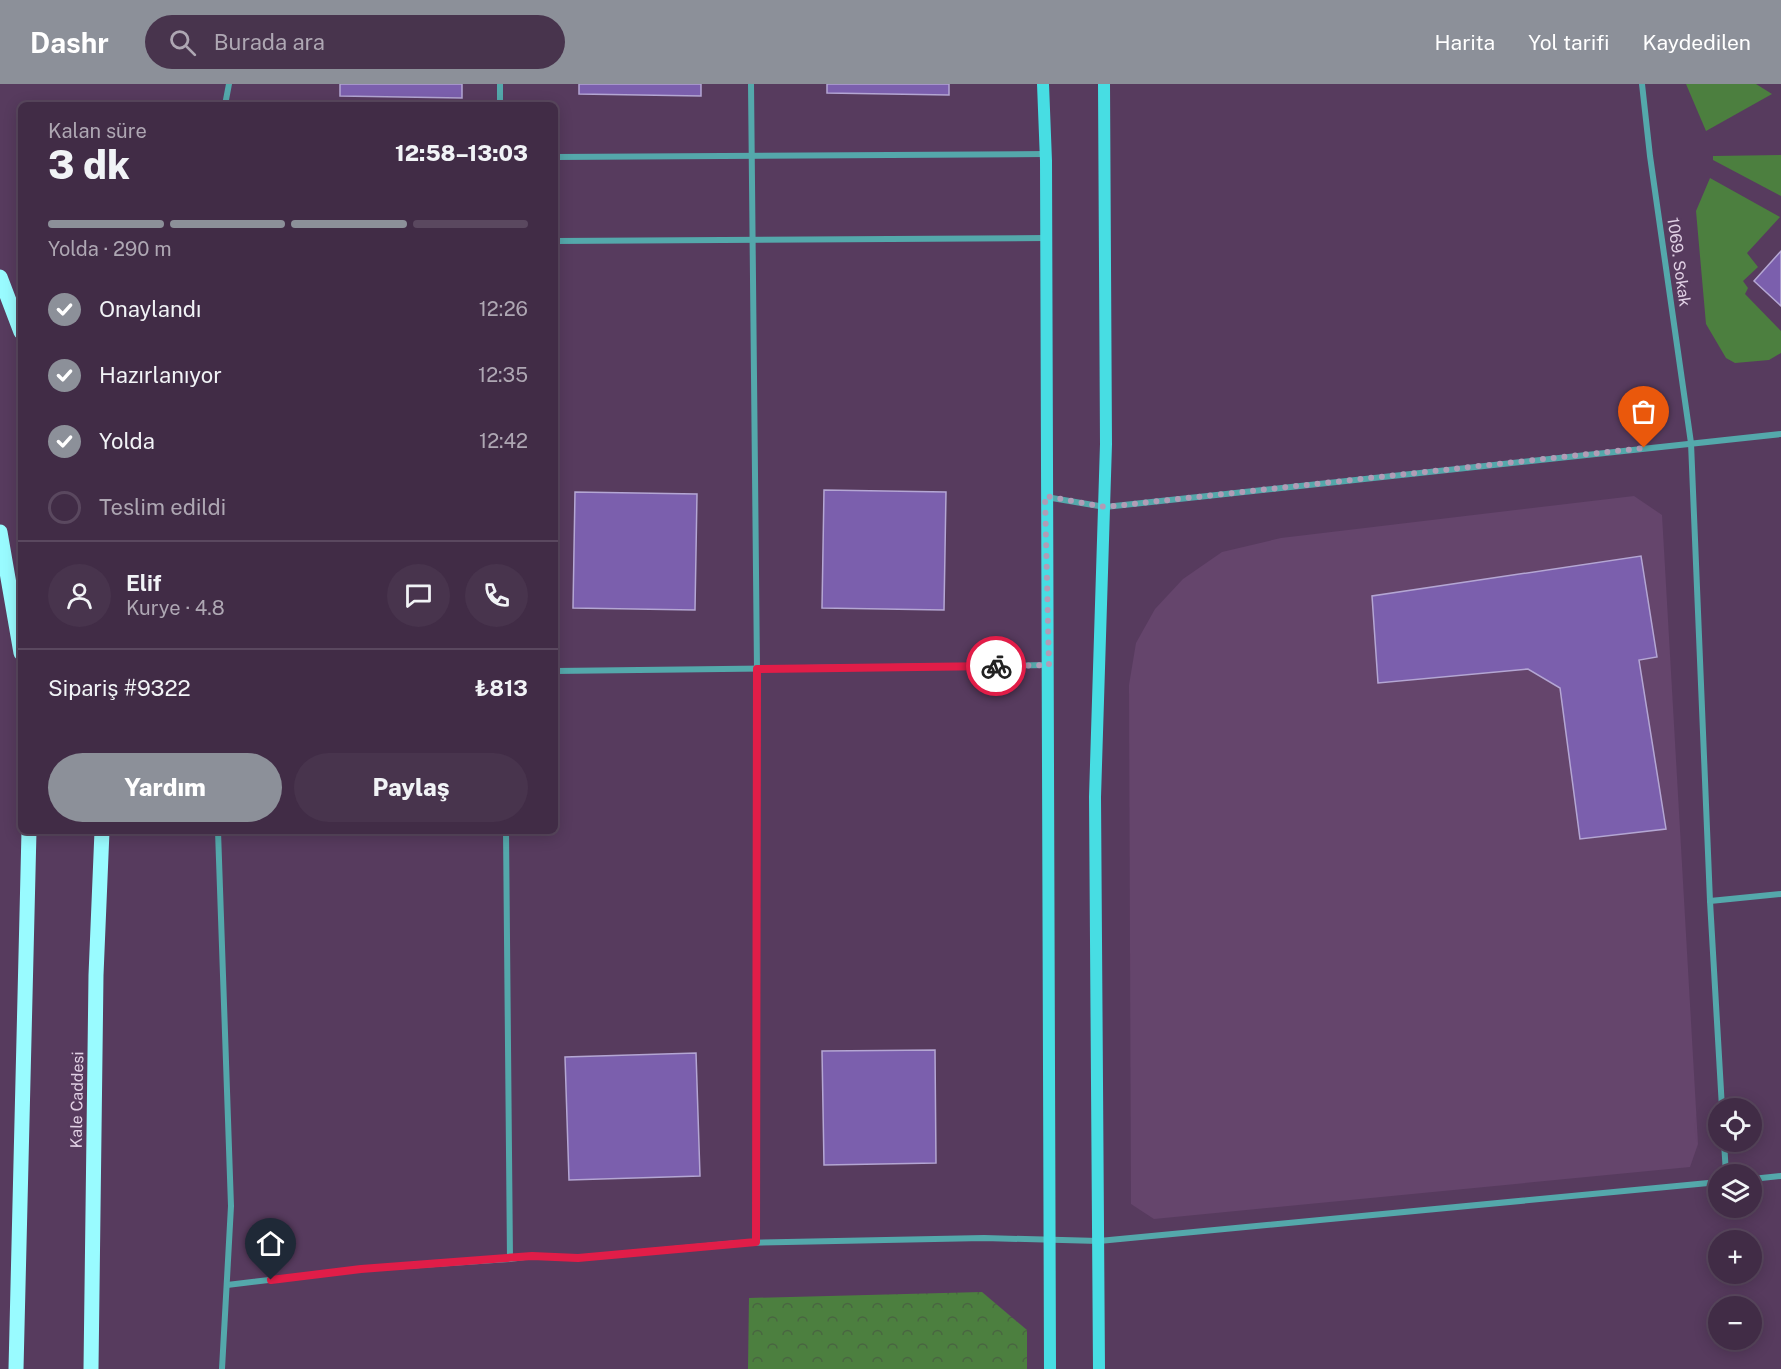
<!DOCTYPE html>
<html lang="tr">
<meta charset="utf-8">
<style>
:root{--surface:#412c46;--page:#48344d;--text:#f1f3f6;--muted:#aea7b3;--line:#5a485f;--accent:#8c9099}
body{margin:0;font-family:"Public Sans",sans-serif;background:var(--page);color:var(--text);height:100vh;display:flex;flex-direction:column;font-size:22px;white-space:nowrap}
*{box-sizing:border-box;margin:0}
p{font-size:20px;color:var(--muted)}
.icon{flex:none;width:33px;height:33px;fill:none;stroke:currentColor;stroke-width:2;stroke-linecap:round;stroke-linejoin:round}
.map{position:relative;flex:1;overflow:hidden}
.panel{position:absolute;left:18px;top:18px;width:540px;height:732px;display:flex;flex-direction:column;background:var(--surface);border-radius:9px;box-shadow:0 3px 15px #0003,0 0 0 2px var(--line)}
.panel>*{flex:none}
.fabs{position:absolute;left:1708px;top:1014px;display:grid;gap:12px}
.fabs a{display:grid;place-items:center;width:54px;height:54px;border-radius:50%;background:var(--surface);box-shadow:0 3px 15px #0003,0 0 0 2px var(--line);font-size:30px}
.pin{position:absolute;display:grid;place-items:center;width:51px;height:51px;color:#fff;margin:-62px -26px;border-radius:50% 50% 50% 0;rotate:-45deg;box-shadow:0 0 6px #0007}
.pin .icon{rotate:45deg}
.courier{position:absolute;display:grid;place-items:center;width:60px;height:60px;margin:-30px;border:4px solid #e11d48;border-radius:50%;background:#fff;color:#222;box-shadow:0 2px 8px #0007}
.overview em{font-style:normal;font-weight:800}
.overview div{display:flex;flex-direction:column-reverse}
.overview{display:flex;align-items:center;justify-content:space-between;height:102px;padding:0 30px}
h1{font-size:39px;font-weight:800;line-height:45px}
.bar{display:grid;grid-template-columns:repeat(4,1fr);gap:9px 6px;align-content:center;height:72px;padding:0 30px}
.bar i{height:8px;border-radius:4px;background:var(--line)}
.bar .active{background:var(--accent)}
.bar p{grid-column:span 4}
.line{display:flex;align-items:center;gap:15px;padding:0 30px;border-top:2px solid var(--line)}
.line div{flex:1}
.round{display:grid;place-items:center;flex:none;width:63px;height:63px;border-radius:32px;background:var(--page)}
ol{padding:0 30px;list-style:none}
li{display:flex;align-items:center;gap:18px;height:66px}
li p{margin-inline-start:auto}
li .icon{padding:6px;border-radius:50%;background:var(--accent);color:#fff;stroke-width:4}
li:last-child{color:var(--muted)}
li i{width:33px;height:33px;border:3px solid var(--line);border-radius:50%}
.cta{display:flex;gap:12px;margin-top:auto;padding:12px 30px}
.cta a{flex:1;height:69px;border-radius:36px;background:var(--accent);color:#fff;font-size:24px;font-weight:800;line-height:69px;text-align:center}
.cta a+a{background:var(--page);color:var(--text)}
header{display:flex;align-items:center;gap:36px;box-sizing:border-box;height:84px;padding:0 30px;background:var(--accent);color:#fff}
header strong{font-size:28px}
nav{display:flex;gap:33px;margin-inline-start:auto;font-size:21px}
.search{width:420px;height:54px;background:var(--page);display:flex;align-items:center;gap:15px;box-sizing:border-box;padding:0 21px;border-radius:33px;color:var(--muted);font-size:22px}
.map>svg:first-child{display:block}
.built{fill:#65456c}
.grass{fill:#4c7f3f}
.park{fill:url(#park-crowns)}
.building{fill:#7b5fad;stroke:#b4a6d3;stroke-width:1.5}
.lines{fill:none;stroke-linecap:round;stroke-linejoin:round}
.minor{stroke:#54a8ab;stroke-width:6}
.secondary{stroke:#47dde3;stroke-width:12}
.primary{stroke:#99fbff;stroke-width:15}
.done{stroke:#b19cb6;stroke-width:6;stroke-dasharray:0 10.8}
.route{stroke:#e11d48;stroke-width:8}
.labels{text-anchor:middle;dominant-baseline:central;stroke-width:4.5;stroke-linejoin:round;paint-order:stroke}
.street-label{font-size:16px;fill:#e1d1e5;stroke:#573b5e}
</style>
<header>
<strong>Dashr</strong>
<div class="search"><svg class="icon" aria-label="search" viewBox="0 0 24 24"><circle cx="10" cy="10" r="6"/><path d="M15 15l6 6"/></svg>Burada ara</div>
<nav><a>Harita</a><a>Yol tarifi</a><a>Kaydedilen</a></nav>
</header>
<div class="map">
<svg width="1781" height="1285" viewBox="0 0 1781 1285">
<defs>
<pattern id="park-crowns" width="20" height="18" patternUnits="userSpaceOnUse" patternTransform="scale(1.5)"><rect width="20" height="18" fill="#4c7f3f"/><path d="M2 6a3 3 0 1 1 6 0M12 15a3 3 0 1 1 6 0" fill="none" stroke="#496541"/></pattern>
</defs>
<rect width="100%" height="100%" fill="#573b5e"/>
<polygon class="built" points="1634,412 1662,431 1698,1060 1690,1083 1154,1135 1131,1120 1129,601 1136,559 1155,525 1183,495 1222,468 1281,454"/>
<g class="grass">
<polygon points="1686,0 1756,0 1772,10 1706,47"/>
<polygon points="1781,71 1781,112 1713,76 1713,72"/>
<polygon points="1710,94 1780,133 1747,169 1758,183 1743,197 1748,204 1745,210 1781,247 1781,269 1769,276 1735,279 1726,274 1706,240 1696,127"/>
</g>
<polygon class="park" points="982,1208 1027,1246 1027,1285 748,1285 749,1214"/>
<g class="building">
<polygon points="340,0 462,0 462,14 340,12"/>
<polygon points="579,0 701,0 701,12 579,10"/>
<polygon points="827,0 949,0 949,11 827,9"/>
<polygon points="1781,167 1781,222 1754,197"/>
<polygon points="824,406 946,408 944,526 822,524"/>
<polygon points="575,408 697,410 695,526 573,524"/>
<polygon points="1641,472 1657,573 1639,576 1666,745 1580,755 1560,604 1528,585 1378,599 1372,512"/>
<polygon points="935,966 936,1079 824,1081 822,967"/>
<polygon points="696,969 700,1092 569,1096 565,973"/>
</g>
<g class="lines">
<g class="minor">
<polyline points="500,0 500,21"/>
<polyline points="751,0 757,585 756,1158"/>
<polyline points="1642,0 1650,72 1691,359 1710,817 1722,1024"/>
<polyline points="225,21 229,0"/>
<polyline points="555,73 1046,70"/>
<polyline points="555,157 1046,154"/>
<polyline points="1046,413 1105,423 1781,350"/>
<polyline points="555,587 1049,581"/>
<polyline points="218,747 231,1122 222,1285"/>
<polyline points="506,747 510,1175 532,1172 578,1174 738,1159 984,1154 1099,1157 1719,1098"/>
<polyline points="1710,817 1781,810"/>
<polyline points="1724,1058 1726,1090"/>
<polyline points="1752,1095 1781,1092"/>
<polyline points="227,1201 361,1185 510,1175"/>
</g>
<g class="secondary">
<polyline points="1043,0 1046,77 1050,1285"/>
<polyline points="1099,1285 1095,713 1106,360 1104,0"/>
</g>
<g class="primary">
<polyline points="0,193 21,248"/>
<polyline points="0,448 21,569"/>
<polyline points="16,1285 29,747"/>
<polyline points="91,1285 96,891 102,747"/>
</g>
</g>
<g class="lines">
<polyline class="done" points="996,582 1049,581 1045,412 1105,423 1644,364"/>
<polyline class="route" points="271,1196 361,1185 532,1172 578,1174 756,1158 757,585 996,582"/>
</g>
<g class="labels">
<g class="street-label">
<text transform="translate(1679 178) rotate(82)">1069. Sokak</text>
<text transform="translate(77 1016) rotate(-89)">Kale Caddesi</text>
</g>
</g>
</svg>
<div class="fabs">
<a><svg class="icon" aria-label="locate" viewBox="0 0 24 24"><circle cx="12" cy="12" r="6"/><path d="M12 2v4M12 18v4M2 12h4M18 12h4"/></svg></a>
<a><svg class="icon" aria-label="layers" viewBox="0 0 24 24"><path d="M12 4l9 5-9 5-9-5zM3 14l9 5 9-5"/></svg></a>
<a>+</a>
<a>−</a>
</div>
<div class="pin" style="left:1644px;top:364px;background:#ea580c"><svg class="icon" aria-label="bag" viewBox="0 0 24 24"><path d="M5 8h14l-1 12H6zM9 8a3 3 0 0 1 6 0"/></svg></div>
<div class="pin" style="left:271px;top:1196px;background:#1f2937"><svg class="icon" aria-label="home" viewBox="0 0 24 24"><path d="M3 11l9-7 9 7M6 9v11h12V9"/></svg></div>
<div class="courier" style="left:996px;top:582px"><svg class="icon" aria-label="bike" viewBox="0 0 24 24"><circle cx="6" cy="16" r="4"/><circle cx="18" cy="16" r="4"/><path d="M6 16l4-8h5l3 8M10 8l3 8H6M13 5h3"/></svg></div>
<section class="panel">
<div class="overview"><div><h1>3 dk</h1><p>Kalan süre</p></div><em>12:58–13:03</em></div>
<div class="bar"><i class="active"></i><i class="active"></i><i class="active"></i><i></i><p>Yolda · 290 m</p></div>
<ol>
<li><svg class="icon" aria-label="check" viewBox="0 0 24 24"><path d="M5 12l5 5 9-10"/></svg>Onaylandı<p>12:26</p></li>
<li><svg class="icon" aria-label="check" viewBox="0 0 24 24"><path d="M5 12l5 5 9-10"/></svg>Hazırlanıyor<p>12:35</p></li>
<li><svg class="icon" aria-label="check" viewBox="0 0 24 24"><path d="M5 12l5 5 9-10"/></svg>Yolda<p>12:42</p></li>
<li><i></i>Teslim edildi</li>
</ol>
<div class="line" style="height:108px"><a class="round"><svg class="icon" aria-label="person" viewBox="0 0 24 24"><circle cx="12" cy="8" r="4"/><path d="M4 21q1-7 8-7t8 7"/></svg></a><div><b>Elif</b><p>Kurye · 4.8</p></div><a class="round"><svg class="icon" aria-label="chat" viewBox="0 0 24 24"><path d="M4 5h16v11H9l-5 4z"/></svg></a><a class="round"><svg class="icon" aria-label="phone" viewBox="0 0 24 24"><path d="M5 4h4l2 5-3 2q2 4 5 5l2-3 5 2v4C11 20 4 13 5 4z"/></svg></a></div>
<div class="line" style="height:78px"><div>Sipariş #9322</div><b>₺813</b></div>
<div class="cta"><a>Yardım</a><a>Paylaş</a></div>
</section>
</div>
